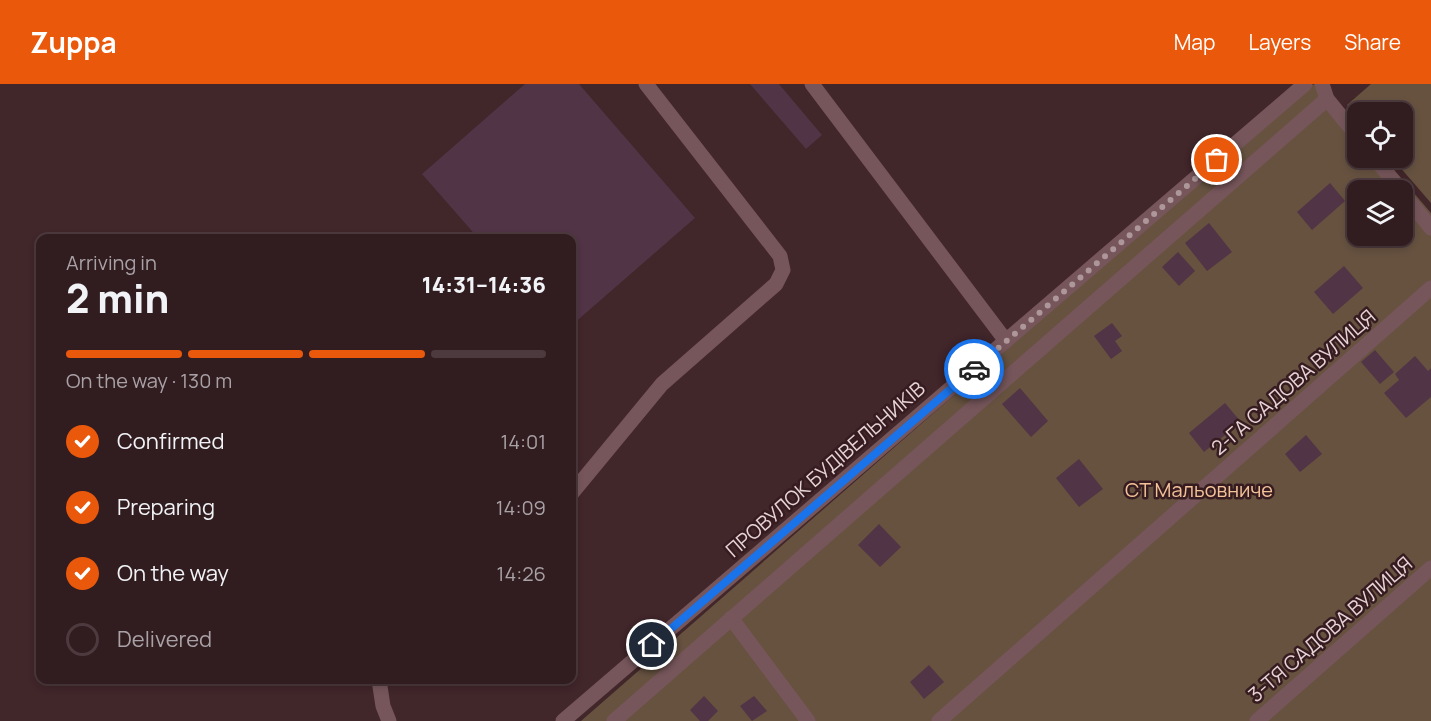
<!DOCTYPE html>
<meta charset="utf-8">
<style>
:root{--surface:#311c20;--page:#3d292d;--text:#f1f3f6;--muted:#a8a1a5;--line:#4c3a3e;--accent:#ea580c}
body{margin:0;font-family:Manrope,sans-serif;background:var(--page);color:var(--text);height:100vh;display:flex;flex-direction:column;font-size:22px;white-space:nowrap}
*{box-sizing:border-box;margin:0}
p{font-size:20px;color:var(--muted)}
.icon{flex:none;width:33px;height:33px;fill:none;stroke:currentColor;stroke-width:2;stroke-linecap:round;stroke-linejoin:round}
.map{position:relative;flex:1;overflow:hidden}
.sheet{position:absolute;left:36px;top:150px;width:540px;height:450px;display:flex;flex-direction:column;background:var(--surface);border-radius:12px;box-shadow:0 3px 9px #0003,0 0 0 2px var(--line)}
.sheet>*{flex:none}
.controls{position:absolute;left:1347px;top:18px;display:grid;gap:12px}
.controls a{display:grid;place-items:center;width:66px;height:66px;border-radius:12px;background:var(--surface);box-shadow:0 3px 9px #0003,0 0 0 2px var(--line);font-size:30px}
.pin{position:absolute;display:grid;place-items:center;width:51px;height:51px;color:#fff;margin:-26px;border:3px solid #fff;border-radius:50%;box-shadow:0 2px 6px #0007}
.courier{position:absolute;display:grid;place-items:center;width:60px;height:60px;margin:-30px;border:4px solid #1a73e8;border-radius:50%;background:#fff;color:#222;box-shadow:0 2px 8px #0007}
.overview em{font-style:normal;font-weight:800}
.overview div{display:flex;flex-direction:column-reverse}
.overview{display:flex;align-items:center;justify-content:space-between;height:102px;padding:0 30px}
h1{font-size:39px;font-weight:800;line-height:45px}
.bar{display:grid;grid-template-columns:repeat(4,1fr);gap:9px 6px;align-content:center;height:72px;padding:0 30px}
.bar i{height:8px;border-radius:4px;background:var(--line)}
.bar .active{background:var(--accent)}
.bar p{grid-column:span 4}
ol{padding:0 30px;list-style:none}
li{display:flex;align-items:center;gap:18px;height:66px}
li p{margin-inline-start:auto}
li .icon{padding:6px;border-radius:50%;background:var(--accent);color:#fff;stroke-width:4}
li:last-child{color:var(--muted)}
li i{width:33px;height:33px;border:3px solid var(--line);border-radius:50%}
header{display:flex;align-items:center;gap:36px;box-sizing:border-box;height:84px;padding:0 30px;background:var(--accent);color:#fff}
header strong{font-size:28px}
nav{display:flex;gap:33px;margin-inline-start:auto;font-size:21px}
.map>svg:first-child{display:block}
.green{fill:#675240;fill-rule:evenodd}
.building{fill:#513445}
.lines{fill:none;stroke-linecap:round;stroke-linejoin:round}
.minor{stroke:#76565b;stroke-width:15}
.done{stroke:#ad979a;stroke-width:6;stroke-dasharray:0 10.8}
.route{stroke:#1a73e8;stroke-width:8}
.labels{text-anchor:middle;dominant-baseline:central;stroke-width:5;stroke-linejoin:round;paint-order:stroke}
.street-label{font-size:20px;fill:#e7d4d6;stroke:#361c20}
.park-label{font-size:20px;fill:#f3c298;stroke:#361c20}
</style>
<header>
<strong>Zuppa</strong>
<nav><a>Map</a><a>Layers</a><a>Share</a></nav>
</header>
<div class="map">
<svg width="1431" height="637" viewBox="0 0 1431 637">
<rect width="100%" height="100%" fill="#41262a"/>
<g class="green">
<path d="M1322,0L1357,42L1358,74H1384L1431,129V637H581L1309,1ZM1358,106H1402V152H1358Z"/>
<polygon points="1371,0 1431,0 1431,119 1392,74 1402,74 1402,28 1358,28 1357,33 1347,21"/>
</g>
<g class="building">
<polygon points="525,0 579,0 695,134 572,241 572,154 478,154 422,90"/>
<polygon points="750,0 779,0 822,51 806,65"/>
<polygon points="1330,99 1345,117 1312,146 1297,128"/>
<polygon points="1209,139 1232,168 1207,187 1185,159"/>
<polygon points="1178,168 1195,187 1179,202 1162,183"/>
<polygon points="1344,182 1363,204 1333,230 1314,208"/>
<polygon points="1112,239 1122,252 1115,257 1122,267 1111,275 1094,252"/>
<polygon points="1375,266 1394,288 1380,300 1361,278"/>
<polygon points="1415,272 1428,287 1431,284 1431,313 1406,334 1384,309 1399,296 1395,290"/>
<polygon points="1020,304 1048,337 1031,353 1002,320"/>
<polygon points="1225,319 1241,338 1204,368 1189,349"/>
<polygon points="1306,351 1322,370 1300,388 1285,370"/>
<polygon points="1079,375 1103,405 1079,423 1056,394"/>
<polygon points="879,440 901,463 880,483 858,461"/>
<polygon points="929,581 944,598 924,615 910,598"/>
<polygon points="704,612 718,627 708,637 700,637 690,626"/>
<polygon points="754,612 767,627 752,637 740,622"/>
</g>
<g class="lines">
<g class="minor">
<polyline points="812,0 1006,257"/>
<polyline points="1322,0 1327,15 1358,53"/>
<polyline points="1374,74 1401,106"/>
<polyline points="1402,108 1431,144"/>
<polyline points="572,409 662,300 776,200 783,186 780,172 646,0"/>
<polyline points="731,534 808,637"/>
<polyline points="379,596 383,622 389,637"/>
<polyline points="563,637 1305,0"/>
<polyline points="614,637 1327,15"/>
<polyline points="939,637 1431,204"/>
<polyline points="1257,637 1431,484"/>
</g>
</g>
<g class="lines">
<polyline class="done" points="974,285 1217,76"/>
<polyline class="route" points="652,561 974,285"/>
</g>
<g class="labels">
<g class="street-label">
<text transform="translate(1293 298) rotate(-41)">2-ГА САДОВА ВУЛИЦЯ</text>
<text transform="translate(825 385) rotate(-41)">ПРОВУЛОК БУДІВЕЛЬНИКІВ</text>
<text transform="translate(1330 545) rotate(-41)">3-ТЯ САДОВА ВУЛИЦЯ</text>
</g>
<g class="park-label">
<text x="1199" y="405">СТ Мальовниче</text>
</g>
</g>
</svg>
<div class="controls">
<a><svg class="icon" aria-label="locate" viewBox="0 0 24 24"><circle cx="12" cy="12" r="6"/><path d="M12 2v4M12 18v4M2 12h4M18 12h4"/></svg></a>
<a><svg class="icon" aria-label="layers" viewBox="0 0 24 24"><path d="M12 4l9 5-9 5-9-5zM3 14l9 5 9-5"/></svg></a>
</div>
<div class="pin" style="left:1217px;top:76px;background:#ea580c"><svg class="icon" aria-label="bag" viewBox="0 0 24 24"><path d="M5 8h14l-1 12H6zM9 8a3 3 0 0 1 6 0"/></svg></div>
<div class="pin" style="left:652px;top:561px;background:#1f2937"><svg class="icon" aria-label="home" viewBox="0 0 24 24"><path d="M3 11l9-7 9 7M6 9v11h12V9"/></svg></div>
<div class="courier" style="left:974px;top:285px"><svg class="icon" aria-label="car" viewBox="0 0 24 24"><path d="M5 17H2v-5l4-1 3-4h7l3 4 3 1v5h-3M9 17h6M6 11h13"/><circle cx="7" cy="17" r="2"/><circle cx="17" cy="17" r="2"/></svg></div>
<section class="sheet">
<div class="overview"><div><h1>2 min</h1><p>Arriving in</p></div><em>14:31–14:36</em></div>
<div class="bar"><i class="active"></i><i class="active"></i><i class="active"></i><i></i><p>On the way · 130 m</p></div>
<ol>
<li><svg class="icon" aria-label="check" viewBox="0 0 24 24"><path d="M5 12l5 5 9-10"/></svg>Confirmed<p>14:01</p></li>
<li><svg class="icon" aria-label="check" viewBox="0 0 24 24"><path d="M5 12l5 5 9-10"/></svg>Preparing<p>14:09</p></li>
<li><svg class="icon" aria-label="check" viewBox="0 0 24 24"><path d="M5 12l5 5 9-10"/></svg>On the way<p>14:26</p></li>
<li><i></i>Delivered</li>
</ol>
</section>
</div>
